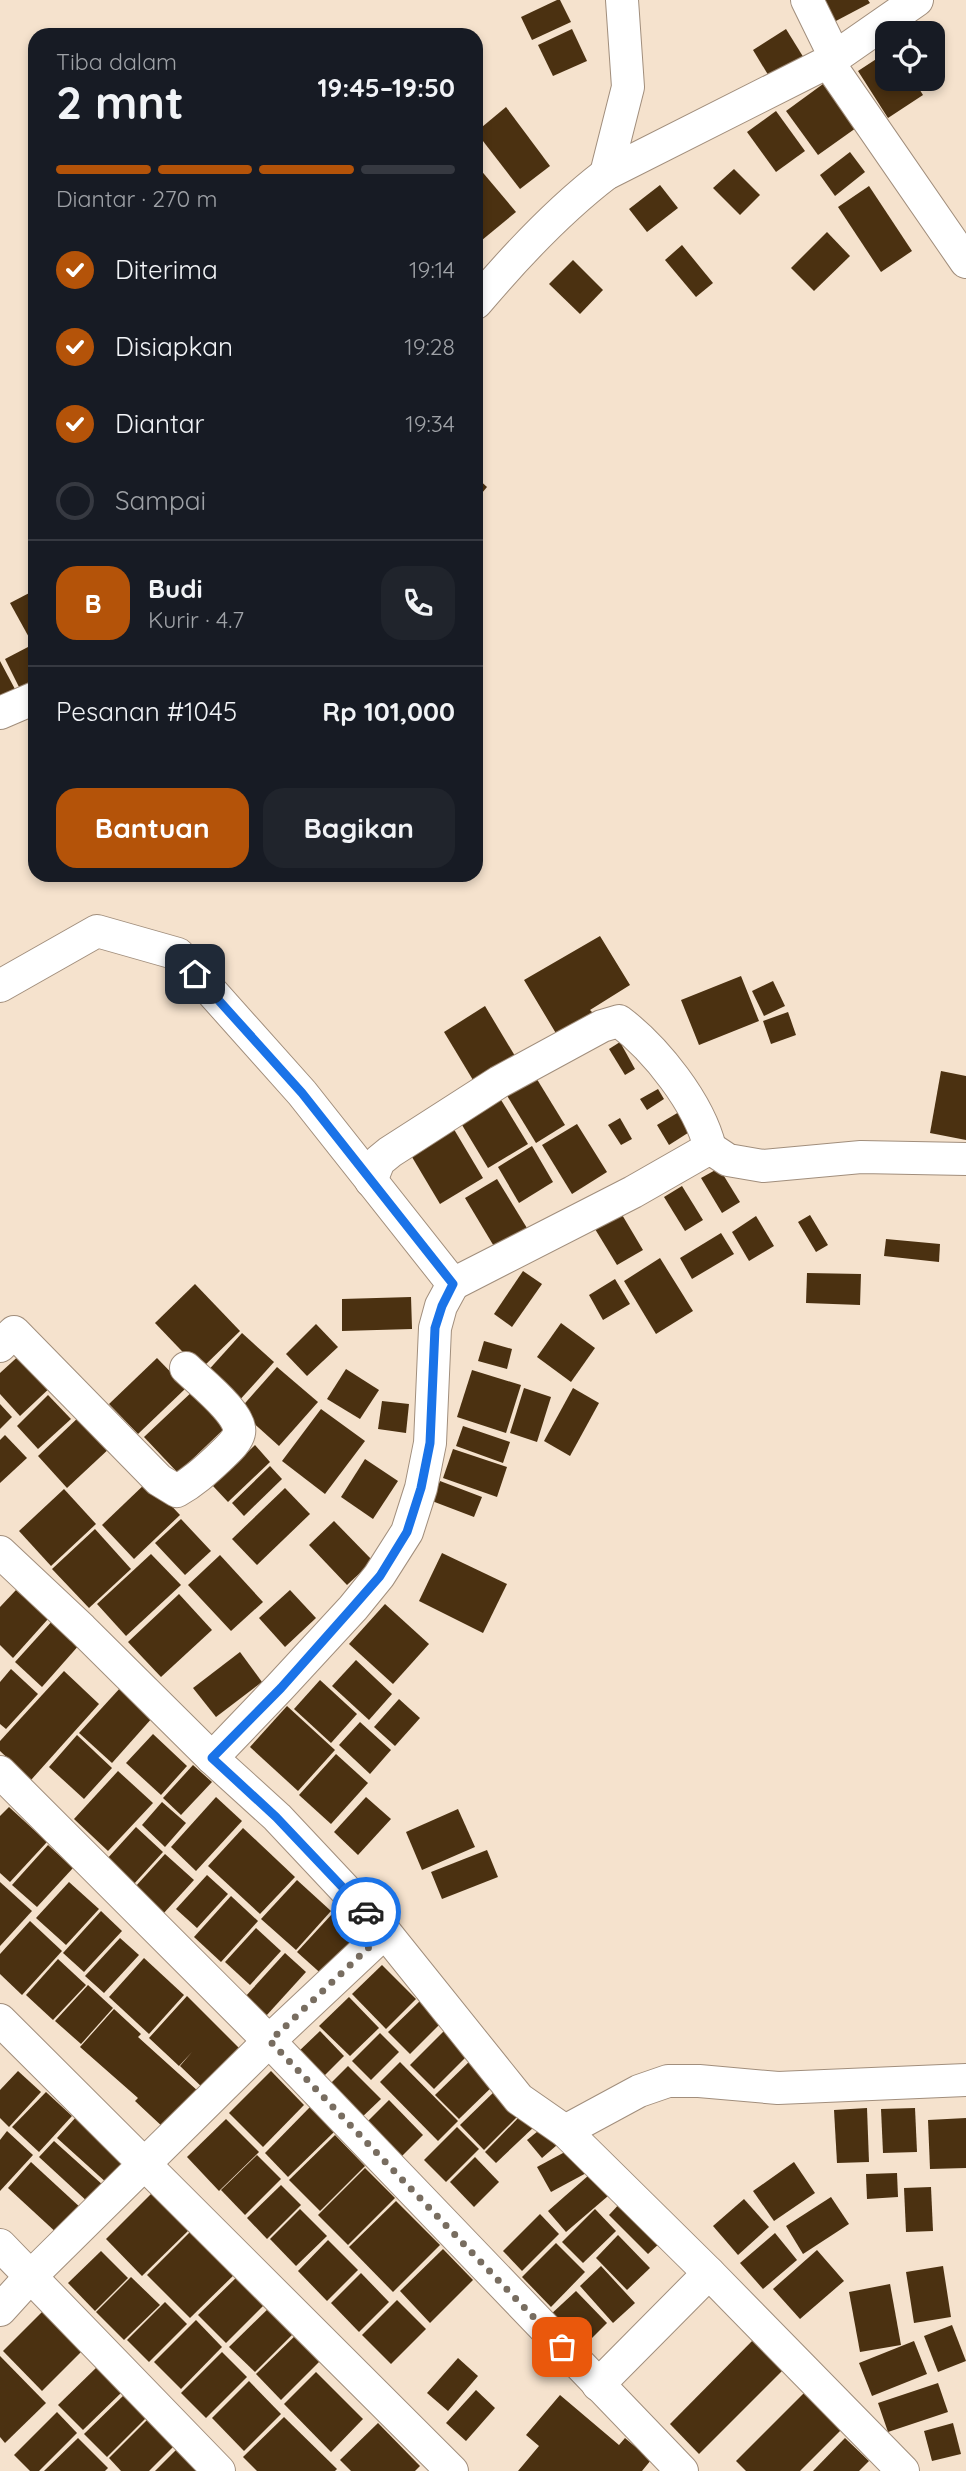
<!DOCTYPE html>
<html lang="id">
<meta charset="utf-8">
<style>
:root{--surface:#171b24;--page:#20242c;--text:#f1f3f6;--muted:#9ea1a6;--line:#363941;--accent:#b45309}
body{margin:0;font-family:Quicksand,sans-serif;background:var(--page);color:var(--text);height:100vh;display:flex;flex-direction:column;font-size:26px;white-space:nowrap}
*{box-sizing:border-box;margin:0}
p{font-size:23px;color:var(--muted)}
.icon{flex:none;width:38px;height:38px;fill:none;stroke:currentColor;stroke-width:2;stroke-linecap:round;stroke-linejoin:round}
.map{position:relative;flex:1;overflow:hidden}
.drawer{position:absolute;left:28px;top:28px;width:455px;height:854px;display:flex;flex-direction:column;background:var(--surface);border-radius:21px;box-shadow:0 4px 10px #0003}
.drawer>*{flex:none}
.tools{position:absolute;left:875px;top:21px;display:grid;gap:14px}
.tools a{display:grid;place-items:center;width:70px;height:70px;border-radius:14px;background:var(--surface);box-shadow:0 4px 10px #0003;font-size:35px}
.pin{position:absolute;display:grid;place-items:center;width:60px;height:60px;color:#fff;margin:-30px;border-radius:14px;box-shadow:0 4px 10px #0006}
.courier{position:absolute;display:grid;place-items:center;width:70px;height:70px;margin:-35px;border:5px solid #1a73e8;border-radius:50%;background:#fff;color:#222;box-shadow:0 2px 9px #0007}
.overview em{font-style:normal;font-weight:700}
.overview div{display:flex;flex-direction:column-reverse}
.overview{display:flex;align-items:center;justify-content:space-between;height:119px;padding:0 28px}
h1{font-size:46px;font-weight:700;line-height:52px}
.bar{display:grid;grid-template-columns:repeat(4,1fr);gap:10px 7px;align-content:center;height:84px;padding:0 28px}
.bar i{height:9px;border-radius:5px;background:var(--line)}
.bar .active{background:var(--accent)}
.bar p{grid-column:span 4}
.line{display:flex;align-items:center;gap:18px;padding:0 28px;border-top:2px solid var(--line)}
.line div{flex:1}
.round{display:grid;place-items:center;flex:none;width:74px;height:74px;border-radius:21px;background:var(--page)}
ol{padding:0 28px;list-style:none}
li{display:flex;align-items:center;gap:21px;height:77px}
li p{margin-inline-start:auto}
li .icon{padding:7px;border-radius:50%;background:var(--accent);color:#fff;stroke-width:4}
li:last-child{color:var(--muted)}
li i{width:38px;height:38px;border:4px solid var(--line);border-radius:50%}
.button{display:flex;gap:14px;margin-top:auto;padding:14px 28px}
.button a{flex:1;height:80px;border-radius:21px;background:var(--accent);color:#fff;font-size:28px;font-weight:700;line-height:80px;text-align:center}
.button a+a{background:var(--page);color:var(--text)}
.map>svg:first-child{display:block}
.building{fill:#4b3111}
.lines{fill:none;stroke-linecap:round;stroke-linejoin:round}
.minor-casing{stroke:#a18e7c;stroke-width:34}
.minor{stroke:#fff;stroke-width:32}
.done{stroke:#786d60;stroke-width:7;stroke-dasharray:0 12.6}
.route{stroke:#1a73e8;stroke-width:9}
</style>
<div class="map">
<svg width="966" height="2471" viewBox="0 0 966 2471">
<rect width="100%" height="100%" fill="#f5e2cd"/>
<g class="building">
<polygon points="557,0 560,0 571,22 532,40 521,17"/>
<polygon points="822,0 868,0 870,3 834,22"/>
<polygon points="572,29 587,61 553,76 538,45"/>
<polygon points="786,29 807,63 773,83 753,50"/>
<polygon points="887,52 887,79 913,79 923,95 888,118 858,71"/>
<polygon points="823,84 856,128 818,155 786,111"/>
<polygon points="506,107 550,166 520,189 476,132"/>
<polygon points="776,111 805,151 776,172 747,132"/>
<polygon points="850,152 865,172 835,196 820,175"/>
<polygon points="479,168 516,212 476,245 476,170"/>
<polygon points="734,169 760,195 740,215 713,188"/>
<polygon points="660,185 678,208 647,232 629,209"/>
<polygon points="869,186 912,251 881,272 838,207"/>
<polygon points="827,232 850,256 814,291 791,268"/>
<polygon points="682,245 713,283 696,297 665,260"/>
<polygon points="573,260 603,290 580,314 549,284"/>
<polygon points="476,477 487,487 476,500"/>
<polygon points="35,590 35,639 31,641 10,603"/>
<polygon points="28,647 35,660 35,684 21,691 5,659"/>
<polygon points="0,661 16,691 0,700"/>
<polygon points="600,936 630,985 590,1010 593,1013 557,1035 524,980"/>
<polygon points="741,976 759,1021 699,1045 681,1000"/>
<polygon points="773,981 785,1006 764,1016 752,991"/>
<polygon points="485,1006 518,1061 476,1085 444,1032"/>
<polygon points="788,1012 796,1035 771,1044 763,1021"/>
<polygon points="620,1042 635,1069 625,1075 609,1049"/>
<polygon points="941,1071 966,1076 966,1140 930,1133"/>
<polygon points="535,1076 565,1125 536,1143 506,1094"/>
<polygon points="658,1089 664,1099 647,1110 640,1099"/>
<polygon points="498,1095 528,1144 488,1168 459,1120"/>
<polygon points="679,1112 691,1131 669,1145 657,1125"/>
<polygon points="620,1118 632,1139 621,1145 608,1125"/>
<polygon points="577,1124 607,1172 572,1194 542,1145"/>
<polygon points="452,1126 483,1178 440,1204 409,1152"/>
<polygon points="532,1146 553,1182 519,1203 498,1167"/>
<polygon points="719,1168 740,1202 722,1213 701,1178"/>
<polygon points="497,1179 530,1233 498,1253 465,1198"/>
<polygon points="682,1186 703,1220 685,1231 664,1197"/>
<polygon points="621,1213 643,1250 617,1265 595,1229"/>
<polygon points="810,1215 828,1245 816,1252 798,1222"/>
<polygon points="756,1216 774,1246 749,1261 732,1232"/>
<polygon points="721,1233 734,1254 692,1279 680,1258"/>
<polygon points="886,1239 940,1244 939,1262 884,1256"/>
<polygon points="660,1258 693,1311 656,1334 624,1281"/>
<polygon points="523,1271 542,1284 512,1327 494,1314"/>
<polygon points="807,1273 861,1274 860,1305 806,1303"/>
<polygon points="615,1279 630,1304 603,1320 589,1295"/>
<polygon points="195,1284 240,1331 200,1370 155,1323"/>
<polygon points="411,1297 412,1329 342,1331 342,1299"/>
<polygon points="561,1323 595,1348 571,1382 537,1357"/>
<polygon points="316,1324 338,1347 307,1376 286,1354"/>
<polygon points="242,1333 274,1362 237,1403 205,1374"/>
<polygon points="484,1341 512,1349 507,1369 478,1361"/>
<polygon points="24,1351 54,1384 20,1416 0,1394 0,1373"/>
<polygon points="157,1358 186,1388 138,1434 109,1404"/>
<polygon points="277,1367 318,1402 279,1446 239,1410"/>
<polygon points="346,1369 379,1390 360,1419 327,1399"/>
<polygon points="472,1370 521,1385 506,1433 457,1417"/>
<polygon points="524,1388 551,1397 537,1442 510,1433"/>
<polygon points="573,1388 599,1403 570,1456 544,1441"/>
<polygon points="195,1389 229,1424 178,1473 144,1437"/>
<polygon points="48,1395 71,1419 38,1449 17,1426"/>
<polygon points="382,1401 409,1404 406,1433 378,1429"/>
<polygon points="0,1404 12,1417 0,1429"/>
<polygon points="321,1409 365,1441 325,1494 282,1461"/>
<polygon points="82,1414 112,1446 67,1488 38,1456"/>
<polygon points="463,1426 510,1442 503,1463 456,1446"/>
<polygon points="5,1435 27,1458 0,1483 0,1440"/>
<polygon points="255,1445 270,1462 228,1502 213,1486"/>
<polygon points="453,1449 507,1467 497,1497 443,1478"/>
<polygon points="365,1459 398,1481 373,1519 341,1497"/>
<polygon points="270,1466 282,1479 244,1516 232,1503"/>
<polygon points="148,1481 180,1515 134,1559 102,1525"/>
<polygon points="440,1481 482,1497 474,1517 432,1501"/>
<polygon points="285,1488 310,1514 257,1565 232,1539"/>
<polygon points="64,1489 96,1524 51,1566 19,1531"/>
<polygon points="181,1519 211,1551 185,1575 155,1543"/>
<polygon points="334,1521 373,1561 347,1585 309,1545"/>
<polygon points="95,1529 131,1569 89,1608 52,1569"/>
<polygon points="442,1553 507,1584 483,1633 419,1601"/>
<polygon points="151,1554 181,1585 126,1636 97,1604"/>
<polygon points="220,1555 263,1602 231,1631 188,1585"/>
<polygon points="16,1590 48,1619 13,1658 0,1645 0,1607"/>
<polygon points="290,1590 316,1618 285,1647 259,1618"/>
<polygon points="179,1594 212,1630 161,1677 128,1642"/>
<polygon points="385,1604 429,1644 393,1684 349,1644"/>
<polygon points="54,1619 80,1644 42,1687 15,1662"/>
<polygon points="240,1652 262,1682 216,1717 193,1688"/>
<polygon points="356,1660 392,1694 369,1720 332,1686"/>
<polygon points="11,1669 38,1694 6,1729 0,1724 0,1682"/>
<polygon points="64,1671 99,1704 31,1780 0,1751 0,1741"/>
<polygon points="320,1680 357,1714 331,1743 294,1709"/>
<polygon points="121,1687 153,1717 112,1763 79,1733"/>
<polygon points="399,1699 420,1718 395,1746 374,1727"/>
<polygon points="287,1706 335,1750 298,1791 250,1747"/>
<polygon points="360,1722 391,1750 370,1774 339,1745"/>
<polygon points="153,1734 187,1766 161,1795 126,1763"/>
<polygon points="77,1735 112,1768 84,1799 49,1767"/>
<polygon points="336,1754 368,1783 331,1824 299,1795"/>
<polygon points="193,1765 212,1782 181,1815 163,1798"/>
<polygon points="118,1771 153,1803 108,1851 74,1819"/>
<polygon points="216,1797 242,1821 196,1871 171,1847"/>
<polygon points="366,1797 391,1819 358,1855 334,1832"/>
<polygon points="162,1802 186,1823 165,1847 142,1825"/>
<polygon points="9,1807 47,1842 10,1882 0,1873 0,1816"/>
<polygon points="458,1809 475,1847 422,1870 406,1832"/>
<polygon points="136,1827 163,1852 133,1885 106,1860"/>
<polygon points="243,1828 295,1877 260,1914 208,1866"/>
<polygon points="48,1845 73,1868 37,1907 12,1885"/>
<polygon points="487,1850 498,1877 442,1899 431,1872"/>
<polygon points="165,1854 194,1880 163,1914 135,1887"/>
<polygon points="207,1875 228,1894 197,1928 176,1909"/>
<polygon points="297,1880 331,1911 296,1950 261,1919"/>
<polygon points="0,1882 32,1911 0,1946"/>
<polygon points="69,1882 99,1909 66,1945 36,1918"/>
<polygon points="231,1896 258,1921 221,1962 194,1937"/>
<polygon points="101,1911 122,1931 84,1972 63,1953"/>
<polygon points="332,1914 360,1940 326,1978 297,1952"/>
<polygon points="30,1921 62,1951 22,1995 0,1974 0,1954"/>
<polygon points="256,1928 281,1951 250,1985 225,1962"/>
<polygon points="120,1938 139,1955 104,1993 85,1976"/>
<polygon points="285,1953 306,1972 266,2016 245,1997"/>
<polygon points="144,1958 184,1995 149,2034 109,1997"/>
<polygon points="58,1959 86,1985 53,2020 26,1995"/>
<polygon points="382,1965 416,1999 386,2029 352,1994"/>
<polygon points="88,1985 113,2008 81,2044 55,2021"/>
<polygon points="187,1996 241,2050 205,2090 180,2066 192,2052 179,2066 149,2038"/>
<polygon points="349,1997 379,2028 350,2056 319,2026"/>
<polygon points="420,2001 441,2023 410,2054 388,2032"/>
<polygon points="114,2009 141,2034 138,2037 199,2092 165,2129 135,2101 138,2098 80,2047"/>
<polygon points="447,2028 471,2052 434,2089 410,2065"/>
<polygon points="320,2031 344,2056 322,2078 297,2053"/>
<polygon points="380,2033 399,2052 371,2080 352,2061"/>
<polygon points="474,2057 498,2081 459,2119 435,2095"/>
<polygon points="400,2062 458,2121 438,2141 380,2082"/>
<polygon points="348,2066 381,2099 359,2120 327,2087"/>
<polygon points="18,2071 41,2092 9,2127 0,2118 0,2090"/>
<polygon points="271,2071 304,2105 263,2147 229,2113"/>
<polygon points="497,2089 521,2113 484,2150 460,2125"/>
<polygon points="46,2092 72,2116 39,2152 12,2127"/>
<polygon points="389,2100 423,2135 397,2161 363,2126"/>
<polygon points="310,2107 334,2132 288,2177 265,2153"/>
<polygon points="867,2108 869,2162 837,2163 834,2110"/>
<polygon points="915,2108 917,2152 883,2153 881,2109"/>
<polygon points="522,2114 535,2126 496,2163 485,2152"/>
<polygon points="77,2116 127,2163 108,2184 57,2138"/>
<polygon points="966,2118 966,2168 930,2169 928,2120"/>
<polygon points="226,2119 259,2152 219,2191 187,2157"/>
<polygon points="457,2127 479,2149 446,2182 424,2160"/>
<polygon points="543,2127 557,2145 542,2158 527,2140"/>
<polygon points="7,2131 33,2155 0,2191 0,2140"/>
<polygon points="335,2135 365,2166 320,2211 289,2180"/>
<polygon points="54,2141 104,2186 89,2203 39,2157"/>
<polygon points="576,2146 590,2171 551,2192 537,2167"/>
<polygon points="257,2155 281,2179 245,2215 221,2190"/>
<polygon points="475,2157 499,2182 474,2207 450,2182"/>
<polygon points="31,2162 82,2209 59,2235 8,2188"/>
<polygon points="794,2162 815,2193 774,2221 753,2191"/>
<polygon points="365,2168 395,2198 348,2245 318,2215"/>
<polygon points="597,2168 615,2190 566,2232 548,2211"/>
<polygon points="897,2173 898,2197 867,2199 866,2174"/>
<polygon points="281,2185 301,2205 267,2239 247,2218"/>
<polygon points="931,2187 933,2231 906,2232 904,2188"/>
<polygon points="153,2192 190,2229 142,2276 106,2239"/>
<polygon points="831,2197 849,2224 803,2254 786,2226"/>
<polygon points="744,2199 769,2227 738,2255 713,2226"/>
<polygon points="623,2200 662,2241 648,2254 609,2215"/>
<polygon points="396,2201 440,2245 393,2292 349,2247"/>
<polygon points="300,2209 327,2236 296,2266 270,2239"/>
<polygon points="595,2209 616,2231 583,2263 562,2242"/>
<polygon points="540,2214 559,2234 522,2271 503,2251"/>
<polygon points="196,2226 239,2270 190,2318 147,2275"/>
<polygon points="775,2233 797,2260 763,2289 740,2263"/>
<polygon points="618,2235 650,2268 627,2290 596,2258"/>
<polygon points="328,2240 358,2270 327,2301 298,2271"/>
<polygon points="556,2243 585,2272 551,2307 522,2277"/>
<polygon points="443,2249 473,2280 430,2323 400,2291"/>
<polygon points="817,2250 844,2281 800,2319 773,2289"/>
<polygon points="101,2251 128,2278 95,2311 68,2283"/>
<polygon points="601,2266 635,2303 613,2323 580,2286"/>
<polygon points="943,2266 951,2317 914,2323 906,2272"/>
<polygon points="242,2272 269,2300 226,2343 198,2315"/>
<polygon points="361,2273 389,2302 359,2332 331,2303"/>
<polygon points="131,2277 160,2305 124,2340 96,2312"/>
<polygon points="890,2284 901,2345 860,2352 849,2292"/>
<polygon points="576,2291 607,2323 581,2349 549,2316"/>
<polygon points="397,2300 426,2329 391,2364 362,2335"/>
<polygon points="165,2302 187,2324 149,2362 127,2340"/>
<polygon points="273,2304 298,2329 255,2372 229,2347"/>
<polygon points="44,2310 83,2350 42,2391 3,2351"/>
<polygon points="196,2320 222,2347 181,2389 154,2362"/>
<polygon points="952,2325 966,2361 938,2372 924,2336"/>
<polygon points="301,2330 326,2355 281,2400 256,2374"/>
<polygon points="758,2335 788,2365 699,2454 670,2424"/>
<polygon points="914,2341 927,2374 872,2396 859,2363"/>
<polygon points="222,2352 247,2377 206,2418 181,2393"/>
<polygon points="0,2356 46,2403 5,2443 0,2437"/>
<polygon points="458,2358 478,2376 448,2411 427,2393"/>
<polygon points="98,2366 123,2391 83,2430 58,2405"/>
<polygon points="316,2372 363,2419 331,2452 284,2404"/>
<polygon points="249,2381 281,2414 244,2451 212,2418"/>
<polygon points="938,2383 948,2412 888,2432 878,2403"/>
<polygon points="476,2390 495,2408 466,2441 446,2423"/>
<polygon points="805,2392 842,2429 800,2471 746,2471 736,2461"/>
<polygon points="125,2394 147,2417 107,2457 84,2434"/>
<polygon points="560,2395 619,2445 625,2438 651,2460 642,2471 518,2471 539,2446 526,2435"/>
<polygon points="57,2412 77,2433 39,2471 30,2471 14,2455"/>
<polygon points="284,2417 337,2469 335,2471 257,2471 243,2457"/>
<polygon points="149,2418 175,2445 149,2471 121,2471 109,2458"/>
<polygon points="378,2423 420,2466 415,2471 351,2471 340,2460"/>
<polygon points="953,2423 961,2454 932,2461 924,2431"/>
<polygon points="78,2438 108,2468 105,2471 44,2471"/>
<polygon points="845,2438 869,2461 859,2471 813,2471"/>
<polygon points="176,2450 197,2471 155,2471"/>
</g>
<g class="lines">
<g class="minor-casing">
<g id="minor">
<polyline points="917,0 828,62 966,262"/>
<polyline points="606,174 628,87 622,0"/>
<path d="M476,303C514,258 559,210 606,174L828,62L832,51L807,0"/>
<polyline points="0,713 35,698"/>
<polyline points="0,986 97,931 178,954 302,1093 453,1284 633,1192 710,1148 728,1160 763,1166 861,1157 966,1159"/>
<path d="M371,1181L379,1161L390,1152L499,1082L602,1026L619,1021C656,1049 699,1103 710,1148"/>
<path d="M0,1346L14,1332L159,1480L177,1491C193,1482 205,1471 219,1458C226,1451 237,1442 239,1433C244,1416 198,1380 186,1368"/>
<polyline points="0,1552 82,1629 212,1758 277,1817 385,1932 519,2099 565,2131 709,2273 903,2471"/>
<polyline points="212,1758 280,1687 353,1608 379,1576 407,1532 421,1488 430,1443 435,1328 441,1306 453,1284"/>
<polyline points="0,1772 269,2041 682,2471"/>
<polyline points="0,2020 452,2471"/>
<polyline points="565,2131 639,2091 668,2081 699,2081 778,2088 966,2080"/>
<polyline points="0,2245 219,2471"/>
<polyline points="0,2310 30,2277 269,2041 385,1932"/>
<polyline points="598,2385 709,2273"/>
</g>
</g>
<use href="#minor" class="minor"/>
</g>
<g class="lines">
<polyline class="done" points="366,1912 385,1932 270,2041 562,2347"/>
<polyline class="route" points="195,974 302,1093 453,1284 442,1306 435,1328 430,1443 421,1488 407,1532 380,1576 352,1608 281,1688 212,1758 276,1817 366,1912"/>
</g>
</svg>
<div class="tools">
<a><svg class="icon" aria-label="locate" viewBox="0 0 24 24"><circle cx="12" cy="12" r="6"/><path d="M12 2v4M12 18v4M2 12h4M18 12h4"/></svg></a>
</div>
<div class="pin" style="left:562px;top:2347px;background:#ea580c"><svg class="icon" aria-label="bag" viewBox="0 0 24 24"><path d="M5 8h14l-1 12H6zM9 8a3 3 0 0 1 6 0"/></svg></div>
<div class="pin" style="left:195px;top:974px;background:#1f2937"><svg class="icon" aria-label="home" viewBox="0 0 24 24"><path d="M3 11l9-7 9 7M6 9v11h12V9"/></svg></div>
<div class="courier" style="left:366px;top:1912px"><svg class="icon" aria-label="car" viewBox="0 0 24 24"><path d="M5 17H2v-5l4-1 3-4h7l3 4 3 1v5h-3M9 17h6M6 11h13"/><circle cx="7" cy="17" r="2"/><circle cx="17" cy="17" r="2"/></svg></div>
<section class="drawer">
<div class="overview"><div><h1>2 mnt</h1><p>Tiba dalam</p></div><em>19:45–19:50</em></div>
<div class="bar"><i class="active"></i><i class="active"></i><i class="active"></i><i></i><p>Diantar · 270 m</p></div>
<ol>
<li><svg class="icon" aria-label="check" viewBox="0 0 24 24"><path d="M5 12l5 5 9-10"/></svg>Diterima<p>19:14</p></li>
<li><svg class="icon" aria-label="check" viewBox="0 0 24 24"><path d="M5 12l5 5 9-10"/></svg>Disiapkan<p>19:28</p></li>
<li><svg class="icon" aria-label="check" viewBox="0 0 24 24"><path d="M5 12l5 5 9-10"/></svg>Diantar<p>19:34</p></li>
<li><i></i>Sampai</li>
</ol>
<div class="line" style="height:126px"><b class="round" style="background:var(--accent);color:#fff">B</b><div><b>Budi</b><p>Kurir · 4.7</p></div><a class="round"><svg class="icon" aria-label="phone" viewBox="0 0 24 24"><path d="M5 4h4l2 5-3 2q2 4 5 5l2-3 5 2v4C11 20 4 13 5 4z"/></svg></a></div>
<div class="line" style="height:91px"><div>Pesanan #1045</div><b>Rp 101,000</b></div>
<div class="button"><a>Bantuan</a><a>Bagikan</a></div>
</section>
</div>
